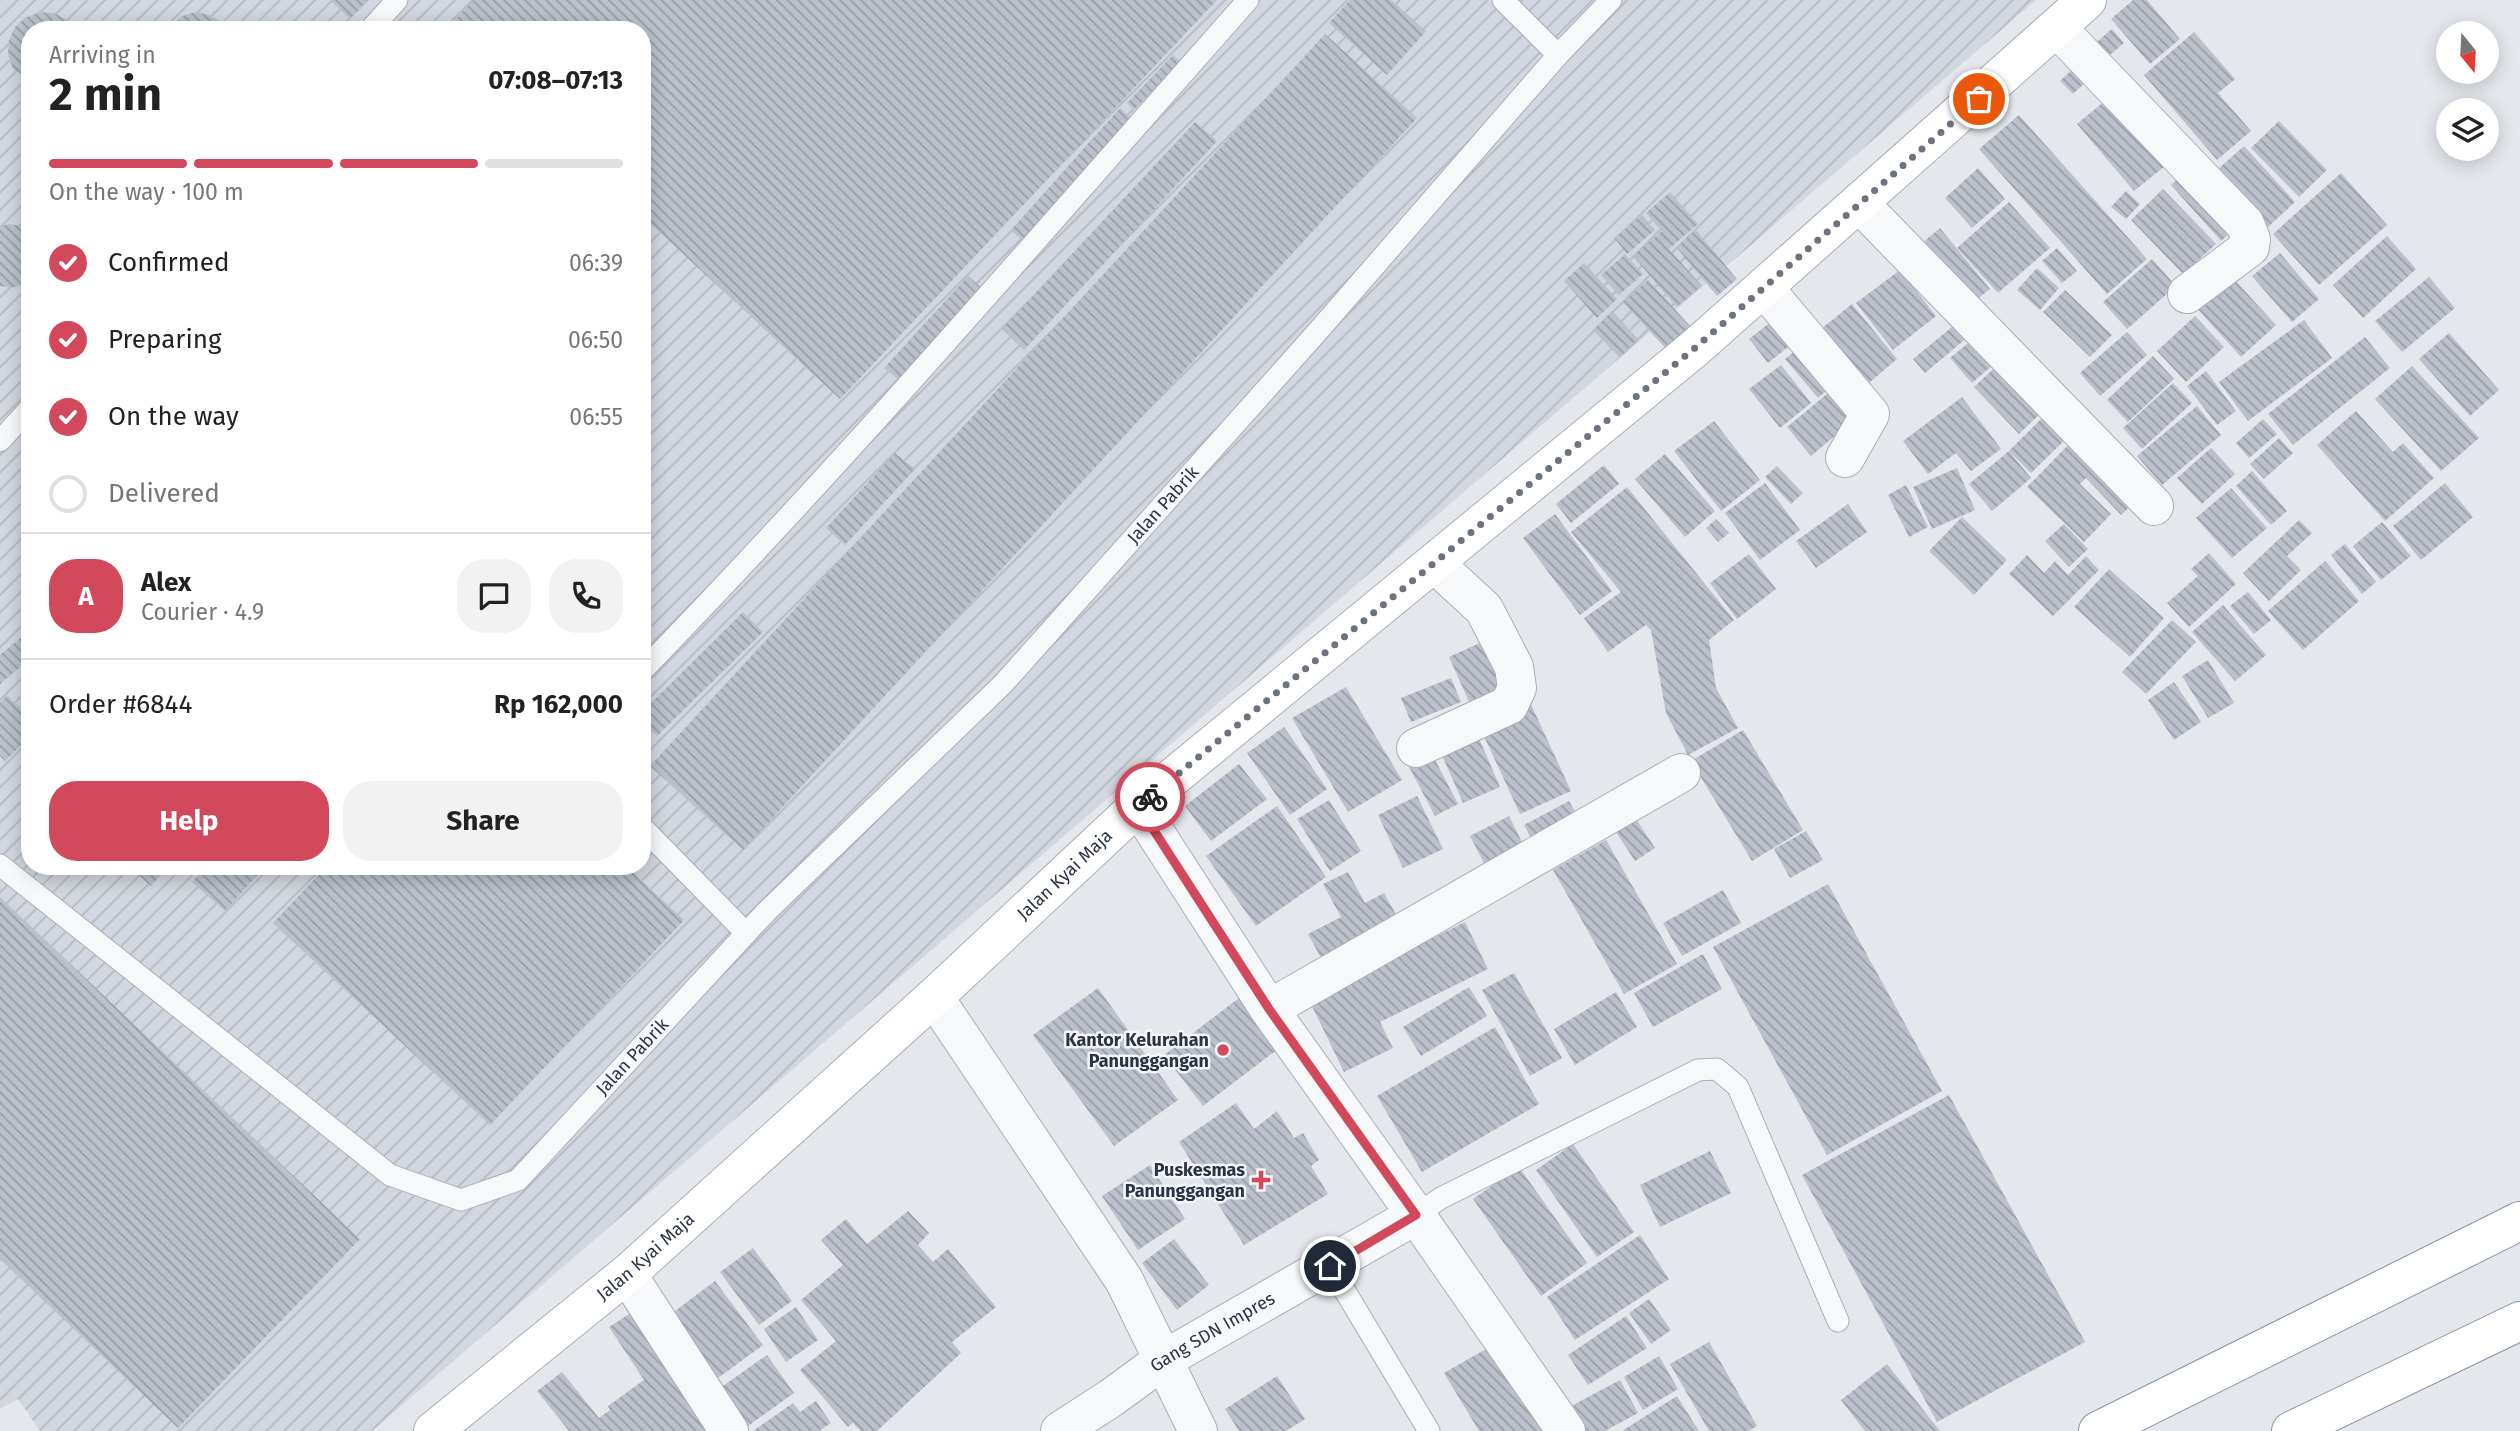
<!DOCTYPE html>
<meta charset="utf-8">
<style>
:root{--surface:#fff;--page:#f2f2f2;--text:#222;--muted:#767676;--line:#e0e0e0;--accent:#d1495b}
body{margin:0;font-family:"Fira Sans",sans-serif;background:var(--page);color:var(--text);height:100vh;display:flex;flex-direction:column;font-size:26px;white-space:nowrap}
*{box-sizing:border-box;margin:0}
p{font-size:23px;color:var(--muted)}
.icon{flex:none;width:38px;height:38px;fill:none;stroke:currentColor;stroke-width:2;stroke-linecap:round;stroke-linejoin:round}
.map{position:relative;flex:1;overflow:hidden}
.panel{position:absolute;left:21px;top:21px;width:630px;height:854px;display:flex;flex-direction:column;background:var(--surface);border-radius:28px;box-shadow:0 4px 18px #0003}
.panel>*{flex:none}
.needle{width:46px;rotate:162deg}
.buttons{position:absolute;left:2436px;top:21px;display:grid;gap:14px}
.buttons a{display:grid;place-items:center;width:63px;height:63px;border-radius:50%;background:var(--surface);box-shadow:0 4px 18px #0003;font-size:35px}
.pin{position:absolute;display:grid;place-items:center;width:60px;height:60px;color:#fff;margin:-30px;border:4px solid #fff;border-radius:50%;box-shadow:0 2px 7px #0007}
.courier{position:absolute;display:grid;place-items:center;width:70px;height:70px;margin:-35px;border:5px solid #d1495b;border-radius:50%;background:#fff;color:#222;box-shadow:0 2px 9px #0007}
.overview em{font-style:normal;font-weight:700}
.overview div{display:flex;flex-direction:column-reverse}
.overview{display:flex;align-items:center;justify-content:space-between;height:119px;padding:0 28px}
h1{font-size:46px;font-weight:700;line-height:52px}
.bar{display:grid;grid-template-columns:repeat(4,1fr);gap:10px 7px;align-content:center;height:84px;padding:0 28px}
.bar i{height:9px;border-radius:5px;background:var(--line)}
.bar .active{background:var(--accent)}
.bar p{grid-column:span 4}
.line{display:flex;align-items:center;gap:18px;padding:0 28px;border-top:2px solid var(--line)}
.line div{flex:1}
.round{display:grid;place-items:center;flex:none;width:74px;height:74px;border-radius:28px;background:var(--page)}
ol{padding:0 28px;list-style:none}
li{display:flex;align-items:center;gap:21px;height:77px}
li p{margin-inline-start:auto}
li .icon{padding:7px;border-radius:50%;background:var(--accent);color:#fff;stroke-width:4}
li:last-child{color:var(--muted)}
li i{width:38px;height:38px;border:4px solid var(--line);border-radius:50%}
.action{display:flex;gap:14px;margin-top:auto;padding:14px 28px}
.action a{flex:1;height:80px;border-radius:28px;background:var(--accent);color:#fff;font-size:28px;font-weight:700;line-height:80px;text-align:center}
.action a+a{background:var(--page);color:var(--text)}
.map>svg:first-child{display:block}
.industrial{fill:url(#industrial-furrows);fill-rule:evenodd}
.building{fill:url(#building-back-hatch)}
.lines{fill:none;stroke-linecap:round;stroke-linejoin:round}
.lane-casing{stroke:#a9aeb7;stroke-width:23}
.street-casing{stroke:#a9aeb7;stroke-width:40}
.secondary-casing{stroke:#a9aeb7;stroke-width:40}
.highway-casing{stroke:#8b94a3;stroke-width:40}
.lane{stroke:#f7f8fa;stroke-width:21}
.street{stroke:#f7f8fa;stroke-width:38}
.secondary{stroke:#fff;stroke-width:38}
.highway{stroke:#fff;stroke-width:38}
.done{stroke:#6c737f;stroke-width:7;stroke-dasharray:0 12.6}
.route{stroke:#d1495b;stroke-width:9}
.poi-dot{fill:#d1495b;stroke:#f4f6f9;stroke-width:2.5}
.labels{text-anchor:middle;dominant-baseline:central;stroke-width:5;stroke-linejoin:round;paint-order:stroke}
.street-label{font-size:18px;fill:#2b3445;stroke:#f4f6f9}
.poi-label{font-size:18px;font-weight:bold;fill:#2b3445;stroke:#f4f6f9;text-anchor:end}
</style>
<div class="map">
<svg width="2520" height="1431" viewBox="0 0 2520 1431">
<defs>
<pattern id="industrial-furrows" width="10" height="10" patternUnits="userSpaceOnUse" patternTransform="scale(1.75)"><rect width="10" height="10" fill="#d2d6de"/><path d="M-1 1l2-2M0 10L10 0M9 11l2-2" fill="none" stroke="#b4b8c0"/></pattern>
<pattern id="building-back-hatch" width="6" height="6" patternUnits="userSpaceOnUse" patternTransform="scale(1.75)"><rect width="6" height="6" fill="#bbc0ca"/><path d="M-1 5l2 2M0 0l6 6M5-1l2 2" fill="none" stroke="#989da6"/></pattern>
</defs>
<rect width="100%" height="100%" fill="#e4e7ec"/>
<path class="industrial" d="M0,0H2036L372,1431H40L18,1399L0,1409ZM30,30H642V866H30Z"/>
<g class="building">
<polygon points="330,0 368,0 350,19"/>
<polygon points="473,0 1217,0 840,399 642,216 642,30 446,30"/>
<polygon points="1350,0 1391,0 1426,31 1387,75 1329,23"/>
<polygon points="2133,0 2147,0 2180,39 2150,64 2111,19"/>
<polygon points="39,12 53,13 66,19 77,30 30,30 30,81 13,68 8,55 9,40 15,27 25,18"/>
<polygon points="196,12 209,15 222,22 228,30 167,30 182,16"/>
<polygon points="2112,29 2124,43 2105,59 2093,45"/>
<polygon points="2194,32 2235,79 2218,93 2251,131 2217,160 2144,75"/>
<polygon points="1325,34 1417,118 743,850 650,766"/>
<polygon points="1173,55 1180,61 1134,110 1127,103"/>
<polygon points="2077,65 2090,78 2073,94 2060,81"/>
<polygon points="2112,95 2176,157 2134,191 2077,124"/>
<polygon points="1120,108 1136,123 1027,245 1011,230"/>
<polygon points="2019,115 2147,259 2107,294 1979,149"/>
<polygon points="2279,121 2327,170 2299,197 2251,148"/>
<polygon points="1195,122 1217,141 1024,350 1002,329"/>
<polygon points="2244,146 2295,202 2268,227 2217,170"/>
<polygon points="1978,168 2005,199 1972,228 1945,198"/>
<polygon points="2189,168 2239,225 2221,241 2171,185"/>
<polygon points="2341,173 2387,225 2319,285 2273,234"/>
<polygon points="2163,189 2216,244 2183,274 2131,220"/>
<polygon points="2126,191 2140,204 2126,219 2111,207"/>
<polygon points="1670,192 1698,224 1669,249 1702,286 1677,307 1633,256 1662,231 1646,213"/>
<polygon points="2009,202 2050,248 1998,293 1957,248"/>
<polygon points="1642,215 1655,230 1627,254 1614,238"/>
<polygon points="9,224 21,226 30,231 30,280 23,285 11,288 0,286 0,226"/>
<polygon points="1940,228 1990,289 1966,308 1916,248"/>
<polygon points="1696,230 1737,279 1717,296 1676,247"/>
<polygon points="2387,236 2416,269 2363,318 2333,285"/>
<polygon points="2057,248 2077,271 2062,283 2042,261"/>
<polygon points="2280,253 2319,299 2292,322 2252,276"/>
<polygon points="1625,254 1643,274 1619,295 1601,275"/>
<polygon points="2152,259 2176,286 2127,329 2103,302"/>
<polygon points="1584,263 1617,299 1597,318 1564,281"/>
<polygon points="2037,268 2059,288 2040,310 2017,290"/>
<polygon points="1900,270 1936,316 1893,350 1856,303"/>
<polygon points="2230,275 2276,325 2241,357 2195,306"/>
<polygon points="968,276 984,290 901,382 884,368"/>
<polygon points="2429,277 2455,308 2402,352 2375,321"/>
<polygon points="1648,280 1692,328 1667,350 1623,302"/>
<polygon points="2065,290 2112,335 2090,357 2043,312"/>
<polygon points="1852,304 1897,359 1863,388 1816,333"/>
<polygon points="1612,311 1638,339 1619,357 1593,330"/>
<polygon points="1784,312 1802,336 1768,363 1749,339"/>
<polygon points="2195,316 2224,347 2186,382 2157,351"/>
<polygon points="2304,320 2332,358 2248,421 2219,382"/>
<polygon points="1957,323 1968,337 1925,373 1913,359"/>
<polygon points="2127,332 2147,355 2100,396 2080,373"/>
<polygon points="2449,333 2499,390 2470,416 2419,359"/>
<polygon points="1979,334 2000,359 1972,383 1950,358"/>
<polygon points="2365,337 2390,368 2293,445 2268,414"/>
<polygon points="1803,344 1837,382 1818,398 1785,359"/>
<polygon points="2153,356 2174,379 2128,422 2107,400"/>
<polygon points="2005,358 2050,404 2019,434 1974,387"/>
<polygon points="1781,365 1811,403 1780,428 1749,389"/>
<polygon points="2412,366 2479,438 2441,471 2375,399"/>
<polygon points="2206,371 2236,411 2217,425 2187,386"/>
<polygon points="2173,383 2192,403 2142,449 2123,428"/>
<polygon points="1839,384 1862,413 1811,456 1787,427"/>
<polygon points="1962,397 2001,449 1971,471 1956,453 1928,474 1903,441"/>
<polygon points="2054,406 2076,429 2031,473 2009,451"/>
<polygon points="2197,406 2221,435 2162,485 2137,456"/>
<polygon points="2356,411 2393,452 2403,443 2434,478 2385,521 2317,445"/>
<polygon points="2263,419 2277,434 2249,458 2236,443"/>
<polygon points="1714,421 1760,480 1721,511 1674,451"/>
<polygon points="2079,434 2104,458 2092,471 2103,461 2139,498 2121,515 2086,478 2080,484 2111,514 2084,542 2027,487"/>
<polygon points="2279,438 2293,453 2264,479 2250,464"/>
<polygon points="2211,448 2235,474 2202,504 2177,478"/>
<polygon points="2009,451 2031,478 1992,511 1969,484"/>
<polygon points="895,453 915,469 845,545 826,528"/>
<polygon points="1665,454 1715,511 1685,537 1635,479"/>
<polygon points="1604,465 1619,484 1571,523 1556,504"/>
<polygon points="1777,466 1803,493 1791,504 1765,477"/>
<polygon points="1957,468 1975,510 1932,529 1913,487"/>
<polygon points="2252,471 2287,511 2271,525 2236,486"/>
<polygon points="1765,483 1800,530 1760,560 1725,513"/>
<polygon points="2445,483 2473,517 2421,560 2393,526"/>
<polygon points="1906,485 1928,527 1909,537 1888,495"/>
<polygon points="1627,487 1734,620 1709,640 1716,688 1738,728 1688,755 1666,713 1651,630 1646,625 1608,652 1584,618 1621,592 1571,532"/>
<polygon points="2231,488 2267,528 2232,558 2196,518"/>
<polygon points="1848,504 1867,532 1816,568 1796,541"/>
<polygon points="1555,514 1612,591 1580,615 1523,538"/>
<polygon points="1962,517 2007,560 1974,595 1929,551"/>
<polygon points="1716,519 1729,533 1718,542 1706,528"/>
<polygon points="2299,520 2312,533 2287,556 2301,570 2269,601 2243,573"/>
<polygon points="2382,522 2411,556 2381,580 2353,546"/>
<polygon points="2064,524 2088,549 2069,567 2045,541"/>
<polygon points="2345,544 2376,582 2362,594 2331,555"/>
<polygon points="2209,553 2236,584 2189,627 2167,603 2198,576 2191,569"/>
<polygon points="1749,554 1776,589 1737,619 1710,583"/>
<polygon points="2027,555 2044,573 2055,561 2068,575 2086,556 2099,570 2053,616 2009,574"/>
<polygon points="2325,561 2359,601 2303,650 2268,611"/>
<polygon points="2109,569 2164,618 2130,657 2074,607"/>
<polygon points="2248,592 2271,620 2254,634 2230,606"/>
<polygon points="2223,605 2266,655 2235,681 2192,632"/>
<polygon points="743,612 763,632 657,736 642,721 642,712"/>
<polygon points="2172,620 2196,642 2146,694 2122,672"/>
<polygon points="30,630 30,659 0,684 0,655"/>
<polygon points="1482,642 1507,701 1475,715 1449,657"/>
<polygon points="2208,660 2234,703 2208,718 2182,676"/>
<polygon points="1451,678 1461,702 1411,722 1401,698"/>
<polygon points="2174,682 2201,722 2174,740 2148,700"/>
<polygon points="1346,687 1402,780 1348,812 1292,718"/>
<polygon points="7,695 30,717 30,736 5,761 0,756 0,703"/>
<polygon points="1528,698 1571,791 1520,814 1477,721"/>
<polygon points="1284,727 1327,789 1290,815 1247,753"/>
<polygon points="1475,729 1500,787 1463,803 1438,746"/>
<polygon points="1743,730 1803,830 1752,861 1691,761"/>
<polygon points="1432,754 1458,804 1435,816 1408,765"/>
<polygon points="1239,764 1267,799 1211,841 1185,806"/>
<polygon points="1417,796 1443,849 1403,868 1378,815"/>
<polygon points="1329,800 1361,851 1330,871 1297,819"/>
<polygon points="1569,801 1580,821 1535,846 1524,825"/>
<polygon points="1277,806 1326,877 1256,926 1206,856"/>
<polygon points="1509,816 1527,852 1488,871 1470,836"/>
<polygon points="1634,816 1655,848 1635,861 1614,829"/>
<polygon points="1806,831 1823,860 1790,878 1774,849"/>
<polygon points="1606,840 1677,964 1624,994 1553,870"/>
<polygon points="128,866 169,866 151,886"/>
<polygon points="206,866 266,866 225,911 192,882"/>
<polygon points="327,866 626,866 684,920 490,1125 273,923"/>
<polygon points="1348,872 1365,903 1384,893 1403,927 1327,969 1308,934 1341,917 1323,884"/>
<polygon points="1828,884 1942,1091 1827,1155 1713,947"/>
<polygon points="1723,890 1741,923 1682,956 1663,923"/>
<polygon points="0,897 360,1239 178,1428 0,1259"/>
<polygon points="1465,922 1488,969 1380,1022 1393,1048 1344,1072 1309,1000"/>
<polygon points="1703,954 1722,989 1653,1027 1634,993"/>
<polygon points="1514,973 1562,1058 1530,1076 1482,990"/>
<polygon points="1469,987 1487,1016 1421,1056 1403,1027"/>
<polygon points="1098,988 1178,1100 1114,1146 1033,1035"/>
<polygon points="1616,992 1637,1027 1575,1065 1554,1029"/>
<polygon points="1243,995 1282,1046 1203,1106 1164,1055"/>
<polygon points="1495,1027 1539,1104 1422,1172 1377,1096"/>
<polygon points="1949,1095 2085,1342 1937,1422 1802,1175"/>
<polygon points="1236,1103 1254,1129 1277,1111 1294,1138 1303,1133 1319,1160 1311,1166 1328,1194 1244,1245 1179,1142"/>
<polygon points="1573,1144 1634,1232 1597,1257 1536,1170"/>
<polygon points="1710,1151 1731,1193 1660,1227 1640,1185"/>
<polygon points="1150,1165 1185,1219 1138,1250 1102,1196"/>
<polygon points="1519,1167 1587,1263 1541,1296 1473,1199"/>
<polygon points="908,1211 929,1233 918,1245 933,1262 948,1249 996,1307 952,1342 961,1353 877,1431 861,1431 853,1423 848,1427 800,1370 836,1341 801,1300 843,1265 821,1240 846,1219 867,1244"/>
<polygon points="1640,1235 1669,1279 1575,1340 1547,1297"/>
<polygon points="1174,1239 1209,1285 1177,1310 1142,1263"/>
<polygon points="753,1248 792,1301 759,1325 720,1272"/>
<polygon points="715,1281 763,1345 718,1378 671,1314"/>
<polygon points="1649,1299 1671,1330 1651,1344 1629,1313"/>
<polygon points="643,1305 703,1397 689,1406 707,1431 569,1431 537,1391 562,1372 599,1418 610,1410 608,1406 644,1380 609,1327"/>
<polygon points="796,1307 818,1340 786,1362 764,1329"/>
<polygon points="1626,1316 1647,1348 1588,1385 1568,1355"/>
<polygon points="1500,1341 1553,1431 1479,1431 1444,1373"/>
<polygon points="1709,1342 1757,1426 1748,1431 1709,1431 1670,1364"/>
<polygon points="767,1355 794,1393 748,1426 720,1388"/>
<polygon points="1659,1356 1678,1389 1643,1410 1624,1377"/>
<polygon points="1887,1364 1940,1431 1865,1431 1841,1400"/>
<polygon points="1277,1376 1305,1419 1286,1431 1239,1431 1225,1409"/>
<polygon points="1620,1380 1638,1413 1605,1431 1587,1431 1573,1405"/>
<polygon points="1677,1396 1699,1431 1622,1431"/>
<polygon points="816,1401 831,1423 819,1431 753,1431 793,1403 800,1412"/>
</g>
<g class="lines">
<g class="lane-casing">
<g id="lane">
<polyline points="1503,0 1558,55"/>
<polyline points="370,30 397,0"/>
<polyline points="0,441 30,408"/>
<path d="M642,671C852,455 1048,226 1248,0"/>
<polyline points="642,827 746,933"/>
<path id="s1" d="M0,865L390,1175L461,1200L518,1180L766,912L1003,684L1319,330L1558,55L1611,0"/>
<polyline points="1416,1215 1441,1198 1698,1070 1717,1069 1738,1087 1838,1321"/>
<polyline points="1330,1266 1429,1431"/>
</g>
</g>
<g class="street-casing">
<g id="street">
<polyline points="2057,28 2245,224 2251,239 2250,247 2187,294"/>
<polyline points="1860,204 2154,506"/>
<polyline points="1765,289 1870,414 1845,458"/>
<polyline points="1416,748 1509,705 1517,688 1514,667 1484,609 1434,563"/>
<polyline points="934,997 1124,1280 1198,1431"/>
<polyline points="1269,1009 1681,773"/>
<polyline points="1416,1215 1566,1431"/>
<polyline points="627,1274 729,1431"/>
<path id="s2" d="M1060,1431L1111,1398L1163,1360L1416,1215L1269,1009L1138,806"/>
</g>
</g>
<g class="secondary-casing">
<g id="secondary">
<path id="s3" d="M433,1431L627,1274L934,997L1138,806L1695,348L2087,0"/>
</g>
</g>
<g class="highway-casing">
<g id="highway">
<polyline points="2098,1431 2520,1221"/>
<polyline points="2291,1431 2520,1321"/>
</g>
</g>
<use href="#lane" class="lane"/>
<use href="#street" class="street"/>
<use href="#secondary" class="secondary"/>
<use href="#highway" class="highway"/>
</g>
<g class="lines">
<polyline class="done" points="1150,797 1695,348 1979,99"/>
<polyline class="route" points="1150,797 1138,806 1153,829 1269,1009 1416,1215 1330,1266"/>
</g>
<g class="poi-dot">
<circle cx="1223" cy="1050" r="7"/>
<path d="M1257.5 1169.5h7v7h7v7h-7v7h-7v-7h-7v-7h7z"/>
</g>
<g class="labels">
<g class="street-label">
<text stroke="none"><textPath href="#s1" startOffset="1568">Jalan Pabrik</textPath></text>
<text stroke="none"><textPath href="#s3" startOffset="842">Jalan Kyai Maja</textPath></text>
<text stroke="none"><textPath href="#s1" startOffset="802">Jalan Pabrik</textPath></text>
<text stroke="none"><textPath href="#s3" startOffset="275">Jalan Kyai Maja</textPath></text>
<text stroke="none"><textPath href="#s2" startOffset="182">Gang SDN Impres</textPath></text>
</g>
<g class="poi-label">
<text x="1209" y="1040">Kantor Kelurahan<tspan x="1209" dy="21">Panunggangan</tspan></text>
<text x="1245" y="1170">Puskesmas<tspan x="1245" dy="21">Panunggangan</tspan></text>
</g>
</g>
</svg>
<div class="buttons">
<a><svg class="needle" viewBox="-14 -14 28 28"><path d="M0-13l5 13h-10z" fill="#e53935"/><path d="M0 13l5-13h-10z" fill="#767676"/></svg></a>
<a><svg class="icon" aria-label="layers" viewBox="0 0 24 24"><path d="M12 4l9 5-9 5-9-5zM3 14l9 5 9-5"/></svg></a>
</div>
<div class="pin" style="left:1979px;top:99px;background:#ea580c"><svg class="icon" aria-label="bag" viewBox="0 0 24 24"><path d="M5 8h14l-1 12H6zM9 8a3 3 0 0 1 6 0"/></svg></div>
<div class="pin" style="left:1330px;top:1266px;background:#1f2937"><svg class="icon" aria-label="home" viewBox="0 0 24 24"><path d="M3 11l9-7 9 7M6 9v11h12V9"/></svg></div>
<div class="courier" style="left:1150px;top:797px"><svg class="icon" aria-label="bike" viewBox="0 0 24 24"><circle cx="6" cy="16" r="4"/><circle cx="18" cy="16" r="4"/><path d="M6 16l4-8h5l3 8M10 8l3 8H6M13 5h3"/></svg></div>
<section class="panel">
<div class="overview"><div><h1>2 min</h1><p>Arriving in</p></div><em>07:08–07:13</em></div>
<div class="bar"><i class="active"></i><i class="active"></i><i class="active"></i><i></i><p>On the way · 100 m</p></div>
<ol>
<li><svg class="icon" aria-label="check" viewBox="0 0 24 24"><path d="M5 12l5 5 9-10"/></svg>Confirmed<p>06:39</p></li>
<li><svg class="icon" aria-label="check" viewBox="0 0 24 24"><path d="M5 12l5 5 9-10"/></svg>Preparing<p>06:50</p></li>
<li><svg class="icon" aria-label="check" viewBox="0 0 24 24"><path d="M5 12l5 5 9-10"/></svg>On the way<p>06:55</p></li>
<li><i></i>Delivered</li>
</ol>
<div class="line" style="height:126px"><b class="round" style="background:var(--accent);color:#fff">A</b><div><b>Alex</b><p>Courier · 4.9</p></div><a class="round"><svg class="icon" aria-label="chat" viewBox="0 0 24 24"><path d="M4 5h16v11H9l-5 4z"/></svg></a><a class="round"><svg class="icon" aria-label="phone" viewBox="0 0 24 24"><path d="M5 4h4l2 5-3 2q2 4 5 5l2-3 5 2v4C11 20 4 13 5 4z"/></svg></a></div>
<div class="line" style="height:91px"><div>Order #6844</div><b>Rp 162,000</b></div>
<div class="action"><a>Help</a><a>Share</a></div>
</section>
</div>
